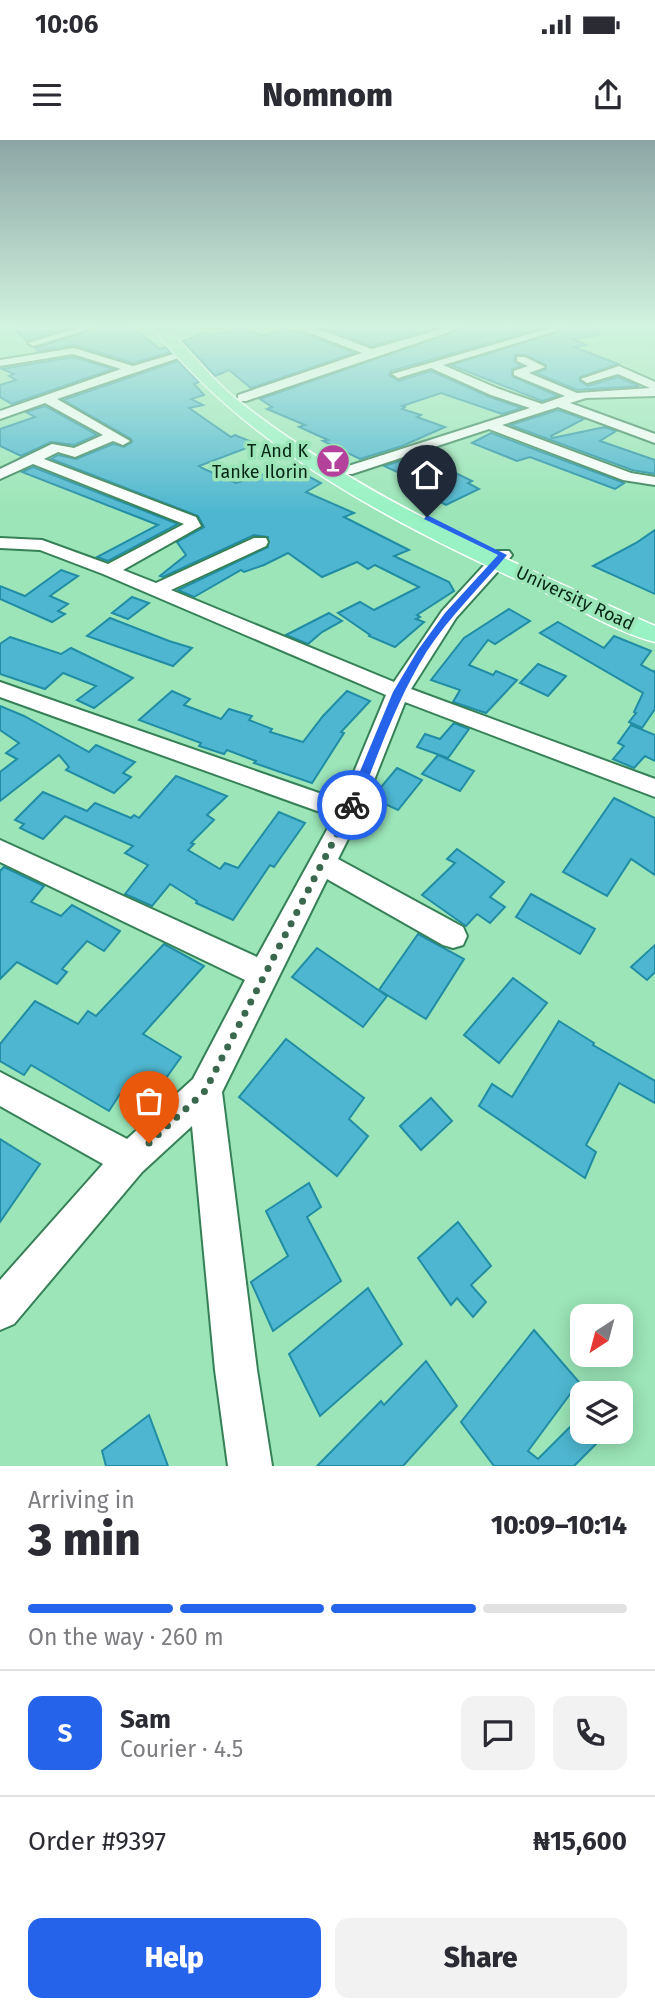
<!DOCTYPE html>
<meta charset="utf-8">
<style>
:root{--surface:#fff;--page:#f2f2f3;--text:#2b2b33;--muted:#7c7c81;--line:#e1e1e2;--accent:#2563eb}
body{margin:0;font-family:"Fira Sans",sans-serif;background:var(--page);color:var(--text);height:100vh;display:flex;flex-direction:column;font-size:26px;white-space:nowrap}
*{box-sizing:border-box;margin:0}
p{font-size:23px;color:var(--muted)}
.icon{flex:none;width:38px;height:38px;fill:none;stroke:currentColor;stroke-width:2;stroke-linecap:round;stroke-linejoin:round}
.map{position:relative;height:1326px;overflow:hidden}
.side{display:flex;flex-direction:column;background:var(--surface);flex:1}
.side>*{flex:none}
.needle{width:46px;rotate:216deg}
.tools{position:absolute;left:570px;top:1164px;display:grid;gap:14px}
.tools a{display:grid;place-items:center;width:63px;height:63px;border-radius:14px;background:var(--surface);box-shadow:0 4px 18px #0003;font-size:35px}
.pin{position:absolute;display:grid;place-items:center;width:60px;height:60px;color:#fff;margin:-72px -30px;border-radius:50% 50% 50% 0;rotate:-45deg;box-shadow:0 0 7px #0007}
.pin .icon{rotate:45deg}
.courier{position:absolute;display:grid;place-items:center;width:70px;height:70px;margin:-35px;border:5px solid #2563eb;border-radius:50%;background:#fff;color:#222;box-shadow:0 2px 9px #0007}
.overview em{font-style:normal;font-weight:800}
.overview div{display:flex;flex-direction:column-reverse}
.overview{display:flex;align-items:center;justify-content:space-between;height:119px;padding:0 28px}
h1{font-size:46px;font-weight:800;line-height:52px}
.bar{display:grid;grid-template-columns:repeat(4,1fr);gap:10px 7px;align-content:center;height:84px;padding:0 28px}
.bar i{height:9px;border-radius:5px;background:var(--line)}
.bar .active{background:var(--accent)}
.bar p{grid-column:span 4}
.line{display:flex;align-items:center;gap:18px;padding:0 28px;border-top:2px solid var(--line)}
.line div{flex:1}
.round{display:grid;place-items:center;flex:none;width:74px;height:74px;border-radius:14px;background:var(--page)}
.primary-button{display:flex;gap:14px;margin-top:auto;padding:14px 28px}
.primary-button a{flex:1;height:80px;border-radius:14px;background:var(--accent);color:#fff;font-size:28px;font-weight:800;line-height:80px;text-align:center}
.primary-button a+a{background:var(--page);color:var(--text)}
.status{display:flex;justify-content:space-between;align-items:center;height:49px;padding:0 35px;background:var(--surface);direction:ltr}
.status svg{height:19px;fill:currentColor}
header{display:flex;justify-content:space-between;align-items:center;height:91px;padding:0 28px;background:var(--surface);font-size:32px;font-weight:800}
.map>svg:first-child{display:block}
.building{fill:#4eb6d0;stroke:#218da5;stroke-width:2}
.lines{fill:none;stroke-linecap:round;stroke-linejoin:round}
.minor-casing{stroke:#368057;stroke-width:4}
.major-casing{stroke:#fff;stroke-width:3}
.minor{fill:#fff;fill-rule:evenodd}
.major{fill:#98f2c3;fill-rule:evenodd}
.route{fill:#2563eb}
.done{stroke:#3a684e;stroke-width:7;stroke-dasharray:0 12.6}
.labels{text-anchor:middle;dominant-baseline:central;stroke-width:7;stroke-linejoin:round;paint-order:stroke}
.far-poi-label{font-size:18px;fill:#062515;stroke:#9be5b8;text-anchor:end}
.far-street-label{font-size:18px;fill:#062515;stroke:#9be5b8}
</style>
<div class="status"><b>10:06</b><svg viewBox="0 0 49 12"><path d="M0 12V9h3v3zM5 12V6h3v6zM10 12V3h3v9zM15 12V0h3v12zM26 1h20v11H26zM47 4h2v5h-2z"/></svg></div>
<header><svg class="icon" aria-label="menu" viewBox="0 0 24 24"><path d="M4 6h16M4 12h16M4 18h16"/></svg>Nomnom<svg class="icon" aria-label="share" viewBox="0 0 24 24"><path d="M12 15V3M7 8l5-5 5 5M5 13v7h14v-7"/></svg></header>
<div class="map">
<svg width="655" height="1326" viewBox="0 0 655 1326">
<rect width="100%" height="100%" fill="#9be5b8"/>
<g class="building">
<polygon points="12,187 72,187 27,201"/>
<polygon points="101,187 132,187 160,209 166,207 171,212 133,223 75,205 38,211 35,208"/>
<polygon points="322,187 439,187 372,206"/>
<polygon points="467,187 545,187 391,231 389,235 399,241 431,231 490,257 522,268 502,274 441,253 402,266 405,267 402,269 421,275 417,277 445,287 402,306 360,319 323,301 328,300 299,287 305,285 267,269 272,267 260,259"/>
<polygon points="573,187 598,187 599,195 573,199 586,205 574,207 618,224 580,237 580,241 588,246 618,237 639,246 577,250 536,233 546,229 546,225 526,215 515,215 514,221 521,226 512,229 512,236 558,256 542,261 451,225"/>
<polygon points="246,188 262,196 284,189 303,193 354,213 251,248 229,230 215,236 183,201 204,193 209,195"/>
<polygon points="73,217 113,229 12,264 0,257 0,245 16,240 9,236 14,234 2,229"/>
<polygon points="178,221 199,242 194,244 204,255 191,259 203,265 189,268 231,297 235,295 257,304 199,326 202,328 236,343 289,326 321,343 306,352 354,373 344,377 409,410 394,416 449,442 454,451 417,475 420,477 416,479 424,482 395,507 369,496 370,495 338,473 360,462 374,470 419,447 375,425 368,429 357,422 322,437 288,413 264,425 244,432 241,430 194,457 178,450 268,407 268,397 254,395 163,437 160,436 186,415 177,402 204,387 198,376 51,319 58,315 76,319 113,304 124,307 132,302 131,299 63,260"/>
<polygon points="45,266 97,295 74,305 51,302 21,316 0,306 0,289 35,277 26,272"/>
<polygon points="558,270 584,279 551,296 552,298 605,287 616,291 600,301 655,320 655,334 632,330 510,285"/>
<polygon points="491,293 622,342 624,343 615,349 530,317 517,321 472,303"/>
<polygon points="419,315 472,341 468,343 479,349 446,365 426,355 437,350 384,326"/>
<polygon points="33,327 178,384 108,421 97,417 158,385 22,332"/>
<polygon points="655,390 655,454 593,426 636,403"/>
<polygon points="61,430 78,436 50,456 68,464 58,471 65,474 52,482 0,459 0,446 25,456"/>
<polygon points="132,457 149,463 128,479 112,473"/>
<polygon points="509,469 530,481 495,504 488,500 469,525 493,535 496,531 517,540 486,573 453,562 460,550 431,540 464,498"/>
<polygon points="329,473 342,481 322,492 308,504 286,495"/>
<polygon points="110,478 169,501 192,508 173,526 87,496"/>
<polygon points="558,482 604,508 614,496 651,511 641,525 654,532 655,530 655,569 642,588 629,582 636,573 634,572 643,553 540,493"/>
<polygon points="10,497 61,514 71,508 133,538 94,568 77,560 96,546 63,533 45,549 0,534 0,504"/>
<polygon points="538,524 566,536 548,556 520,543"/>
<polygon points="172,551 190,559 184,565 221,579 229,569 252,576 249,580 272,589 270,592 303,602 323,576 347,551 370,561 341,592 344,593 312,643 254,623 256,621 227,610 224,614 199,606 201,603 139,580"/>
<polygon points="0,566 24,576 89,612 96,605 135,622 123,633 131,637 114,653 66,630 69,627 59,615 0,661 0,632 17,619 6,613 19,603 0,590"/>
<polygon points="454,583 469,589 448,618 417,607 425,594 440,599"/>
<polygon points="631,585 655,595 655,621 645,616 634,628 613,619 624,606 618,603"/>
<polygon points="438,615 474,631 460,651 422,634"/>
<polygon points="397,628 422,640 398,670 372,658"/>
<polygon points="176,636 227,656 207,675 214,680 191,703 194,704 188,710 220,729 225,723 238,728 279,672 305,683 274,727 270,725 233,780 196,763 197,761 170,744 152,766 125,754 148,725 125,713 133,706 65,676 43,699 20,688 24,684 15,680 43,652 87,671 95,663 131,678 134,675 139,678"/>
<polygon points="614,658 655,678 655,735 631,719 607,756 563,732"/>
<polygon points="457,709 504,742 490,757 505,767 490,783 477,774 466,786 422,755 455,723 447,719"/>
<polygon points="4,727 44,746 31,762 61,776 72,765 120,791 104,811 87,801 62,829 67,832 57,844 17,822 0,839 0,731"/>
<polygon points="531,754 595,789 580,814 516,777"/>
<polygon points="418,794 464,819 426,879 379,850"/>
<polygon points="164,804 204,826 143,894 181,917 144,969 120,954 109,971 31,925 24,935 0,921 0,904 35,861 78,884 88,871 96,876"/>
<polygon points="655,805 655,832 647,840 631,827"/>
<polygon points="317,808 387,856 363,887 292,837"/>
<polygon points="513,838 547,863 499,923 464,895"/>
<polygon points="559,881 594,903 593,905 655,941 655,963 619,943 586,1005 596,1012 585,1038 479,966 492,944 512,957"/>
<polygon points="286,899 364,958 349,979 368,996 337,1036 239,957"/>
<polygon points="431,958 452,981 421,1010 400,986"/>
<polygon points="0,999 40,1024 0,1082"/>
<polygon points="309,1043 321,1067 307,1077 341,1141 273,1191 251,1142 288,1116 266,1071"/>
<polygon points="458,1082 491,1126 471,1145 486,1162 473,1177 457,1158 451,1165 418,1118"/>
<polygon points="368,1148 402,1204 320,1276 289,1214"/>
<polygon points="534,1190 579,1242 528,1311 538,1319 583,1274 583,1292 608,1292 574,1326 494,1326 461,1282"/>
<polygon points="426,1221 457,1266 403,1326 317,1326 381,1261 384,1265"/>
<polygon points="149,1275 168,1326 106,1326 102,1311"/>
</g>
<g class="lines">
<g class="minor-casing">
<g id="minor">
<polygon points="81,187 98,187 33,206 28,203"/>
<polygon points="305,187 313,187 372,209 448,187 464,187 246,261 238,261 238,255 362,213 305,191"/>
<polygon points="554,187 570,187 443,225 499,249 542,264 565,256 514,235 514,231 528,226 517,221 517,217 525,217 545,227 529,233 577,253 650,248 618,234 587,243 581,239 619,226 655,242 655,256 586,258 570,263 655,294 655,303 558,267 502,285 631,333 655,337 655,345 623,340 489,289 352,334 342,334 340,331 342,328 530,268 491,255 431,228 398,238 392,234"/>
<polygon points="74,208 133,226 184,211 190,214 57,259 130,301 123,305 113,301 75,317 58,312 44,319 196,377 201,386 123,430 156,443 254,398 266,398 268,402 266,406 171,450 394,542 442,471 497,411 509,411 512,415 509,419 456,478 411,549 655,639 655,657 405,562 361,673 338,719 463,787 467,796 463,805 453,808 443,805 327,739 222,952 257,1230 272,1326 228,1326 215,1230 192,986 142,1032 14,1184 0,1190 0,1140 103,1024 0,966 0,932 127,999 193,939 245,840 0,722 0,700 257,817 334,677 0,557 0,542 342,661 386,555 103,434 40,410 0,408 0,398 42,400 108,424 184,384 33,324 0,339 0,329 52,304 74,308 103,295 45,263 0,279 0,271 121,229 73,214 0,226 0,220"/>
</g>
</g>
<g class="major-casing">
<path id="major" d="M152,187H165C190,210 210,238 236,259C361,358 511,422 655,486V502C619,493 578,468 544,452C401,387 251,312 152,187Z"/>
</g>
<use href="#minor" class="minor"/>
<use href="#major" class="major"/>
</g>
<linearGradient id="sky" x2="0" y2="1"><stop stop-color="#8ca6a5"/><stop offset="0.5" stop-color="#d2f3df"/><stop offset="1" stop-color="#d2f3df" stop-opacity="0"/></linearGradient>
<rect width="655" height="373" fill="url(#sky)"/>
<path class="route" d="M427,375L507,415C480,447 450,476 427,511C397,559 379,612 358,665L352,669L346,665L393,552L418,510L445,473L498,415L424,379Z"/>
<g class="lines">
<polyline class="done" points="149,1003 205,951 352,665"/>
</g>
<defs>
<g id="bar-disc" transform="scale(1.75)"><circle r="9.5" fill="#b4429d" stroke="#9be5b8"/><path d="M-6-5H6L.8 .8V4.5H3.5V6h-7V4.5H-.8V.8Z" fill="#fff"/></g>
</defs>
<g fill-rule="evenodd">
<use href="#bar-disc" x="333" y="321"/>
</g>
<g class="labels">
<g class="far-poi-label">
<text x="308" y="311">T And K<tspan x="308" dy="21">Tanke Ilorin</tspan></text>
</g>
<g class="far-street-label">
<text transform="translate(575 458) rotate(25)">University Road</text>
</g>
</g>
</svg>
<div class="tools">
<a><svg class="needle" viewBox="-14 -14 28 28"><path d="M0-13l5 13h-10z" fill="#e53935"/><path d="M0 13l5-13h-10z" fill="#7c7c81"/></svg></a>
<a><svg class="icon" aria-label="layers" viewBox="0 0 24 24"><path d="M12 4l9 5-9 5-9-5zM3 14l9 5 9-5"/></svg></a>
</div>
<div class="pin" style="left:149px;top:1003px;background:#ea580c"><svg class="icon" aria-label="bag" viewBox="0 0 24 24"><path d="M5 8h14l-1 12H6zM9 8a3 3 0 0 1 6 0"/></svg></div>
<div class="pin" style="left:427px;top:377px;background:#1f2937"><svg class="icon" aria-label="home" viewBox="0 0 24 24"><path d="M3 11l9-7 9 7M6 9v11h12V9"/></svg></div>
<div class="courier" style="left:352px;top:665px"><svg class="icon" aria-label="bike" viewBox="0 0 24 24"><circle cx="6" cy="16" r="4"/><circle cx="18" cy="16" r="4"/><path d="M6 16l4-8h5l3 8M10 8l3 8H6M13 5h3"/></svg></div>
</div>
<section class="side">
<div class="overview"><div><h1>3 min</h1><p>Arriving in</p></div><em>10:09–10:14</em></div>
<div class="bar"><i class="active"></i><i class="active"></i><i class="active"></i><i></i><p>On the way · 260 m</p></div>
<div class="line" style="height:126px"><b class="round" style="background:var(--accent);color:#fff">S</b><div><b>Sam</b><p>Courier · 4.5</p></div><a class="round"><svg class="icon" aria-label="chat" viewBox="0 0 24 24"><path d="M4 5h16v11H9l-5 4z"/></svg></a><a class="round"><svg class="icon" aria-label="phone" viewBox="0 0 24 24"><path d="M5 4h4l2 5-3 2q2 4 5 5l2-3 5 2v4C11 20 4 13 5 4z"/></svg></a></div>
<div class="line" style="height:91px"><div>Order #9397</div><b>₦15,600</b></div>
<div class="primary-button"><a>Help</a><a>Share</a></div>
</section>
